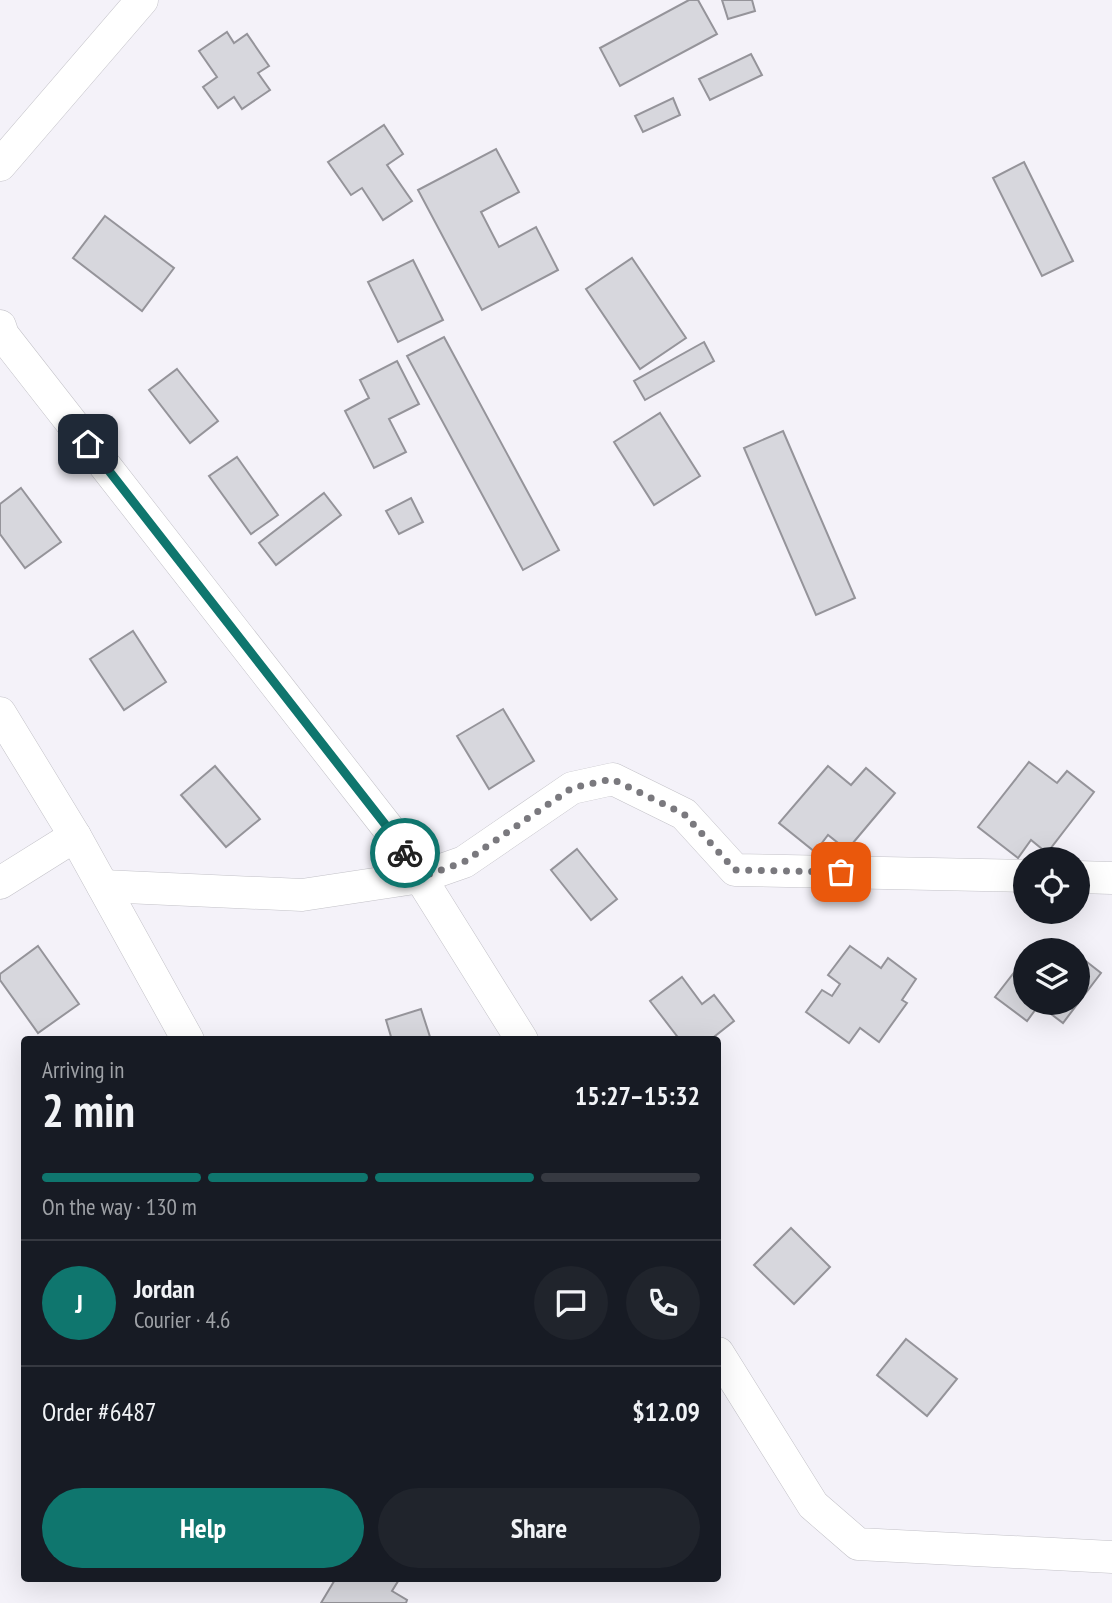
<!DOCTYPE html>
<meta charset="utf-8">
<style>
:root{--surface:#171b24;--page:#20242c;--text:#f1f3f6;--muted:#9ea1a6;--line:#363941;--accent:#0f766e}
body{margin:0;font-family:"PT Sans Narrow",sans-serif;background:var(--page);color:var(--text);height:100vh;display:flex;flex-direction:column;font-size:26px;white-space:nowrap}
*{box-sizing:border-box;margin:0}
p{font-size:23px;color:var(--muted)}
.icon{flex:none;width:38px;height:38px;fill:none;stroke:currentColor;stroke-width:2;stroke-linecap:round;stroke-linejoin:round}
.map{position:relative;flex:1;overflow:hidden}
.side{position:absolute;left:21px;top:1036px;width:700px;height:546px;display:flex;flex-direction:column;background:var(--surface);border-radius:7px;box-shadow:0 7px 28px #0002}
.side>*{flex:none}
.buttons{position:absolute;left:1013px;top:847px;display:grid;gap:14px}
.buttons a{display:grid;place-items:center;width:77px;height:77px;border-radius:50%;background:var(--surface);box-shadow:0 7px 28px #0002;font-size:35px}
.pin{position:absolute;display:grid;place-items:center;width:60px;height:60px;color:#fff;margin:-30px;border-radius:14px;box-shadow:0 4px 10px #0006}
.courier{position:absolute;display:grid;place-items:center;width:70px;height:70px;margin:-35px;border:5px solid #0f766e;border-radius:50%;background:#fff;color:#222;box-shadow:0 2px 9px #0007}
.head em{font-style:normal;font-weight:600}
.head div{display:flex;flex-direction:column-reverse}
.head{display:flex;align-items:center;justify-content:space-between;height:119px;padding:0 21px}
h1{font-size:46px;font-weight:600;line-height:52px}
.bar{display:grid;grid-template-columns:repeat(4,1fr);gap:10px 7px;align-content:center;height:84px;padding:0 21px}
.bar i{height:9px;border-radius:5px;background:var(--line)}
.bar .active{background:var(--accent)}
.bar p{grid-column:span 4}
.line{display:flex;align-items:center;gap:18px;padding:0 21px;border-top:2px solid var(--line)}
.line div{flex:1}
.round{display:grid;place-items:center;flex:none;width:74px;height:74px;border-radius:37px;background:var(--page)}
.primary-button{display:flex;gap:14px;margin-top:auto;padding:14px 21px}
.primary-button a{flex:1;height:80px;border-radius:42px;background:var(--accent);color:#fff;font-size:28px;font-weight:600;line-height:80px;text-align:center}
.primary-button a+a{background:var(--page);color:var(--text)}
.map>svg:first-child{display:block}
.building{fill:#d7d7dd;stroke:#95949a;stroke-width:2}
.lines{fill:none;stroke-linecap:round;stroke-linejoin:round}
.minor-casing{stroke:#c3c2c8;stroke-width:33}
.minor{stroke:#fff;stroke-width:32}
.done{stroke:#7a797e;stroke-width:7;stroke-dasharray:0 12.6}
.route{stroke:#0f766e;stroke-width:9}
</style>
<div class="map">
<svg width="1112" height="1603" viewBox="0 0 1112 1603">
<rect width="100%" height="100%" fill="#f4f2f9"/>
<g class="building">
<polygon points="689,0 698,0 717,34 620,86 600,48"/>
<polygon points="722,0 752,0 755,11 728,19"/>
<polygon points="227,32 234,43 247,34 269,66 258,73 270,90 242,109 234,97 218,108 203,87 217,77 199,51"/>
<polygon points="751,54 762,75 710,100 699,79"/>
<polygon points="673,98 680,115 643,132 635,116"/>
<polygon points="384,125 403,154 387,165 412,201 383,220 362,188 351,195 328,162"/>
<polygon points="496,149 519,192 481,212 499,247 536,227 558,270 482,310 418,190"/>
<polygon points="1024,162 1073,261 1042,276 993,178"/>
<polygon points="105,216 174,268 142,311 73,258"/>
<polygon points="632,258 686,338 640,369 586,289"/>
<polygon points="413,260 443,320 398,342 368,282"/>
<polygon points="444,337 559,550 523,570 407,356"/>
<polygon points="704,342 714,361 645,400 634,381"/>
<polygon points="397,361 419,404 389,419 406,452 374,468 345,411 369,398 360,380"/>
<polygon points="177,369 218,421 190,443 149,390"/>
<polygon points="660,413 700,476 654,505 614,442"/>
<polygon points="783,431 855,598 816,615 744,448"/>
<polygon points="237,457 278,515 251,534 209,476"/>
<polygon points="21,488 61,542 25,568 0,534 0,504"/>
<polygon points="324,493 341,515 276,565 259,543"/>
<polygon points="411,498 423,522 399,534 386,511"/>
<polygon points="133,631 166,682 124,710 90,659"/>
<polygon points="503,709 534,761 489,789 457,736"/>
<polygon points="1029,762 1057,783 1067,771 1094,792 1047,853 1031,840 1018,858 978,827"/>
<polygon points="215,766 260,819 226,847 181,795"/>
<polygon points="828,766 851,785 866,768 895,793 847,850 828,835 815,852 779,823"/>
<polygon points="577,849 617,899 591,920 551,870"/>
<polygon points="38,946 79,1004 38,1033 0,980 0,974"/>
<polygon points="850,946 881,968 888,958 916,979 902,1000 907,1003 879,1042 860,1028 849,1043 806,1012 822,990 832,996 840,984 828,975"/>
<polygon points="1078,955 1101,973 1063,1023 1039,1005 1027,1021 995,997 1026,957 1026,1003 1078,1003"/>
<polygon points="682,977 702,1004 714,995 734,1021 710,1040 680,1040 650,1001"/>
<polygon points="421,1009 431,1040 392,1040 386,1020"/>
<polygon points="791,1228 830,1267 794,1304 754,1265"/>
<polygon points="906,1339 957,1379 927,1416 877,1375"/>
<polygon points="336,1578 400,1578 392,1591 407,1600 406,1603 321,1603"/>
</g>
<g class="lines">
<g class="minor-casing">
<g id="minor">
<polyline points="0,165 142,0"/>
<polyline points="0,326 3,335 395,837 522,1040"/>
<polyline points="0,713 75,836 188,1040"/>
<polyline points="1078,877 1112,878"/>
<polyline points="0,883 75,836"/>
<polyline points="103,886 302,895 421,877 464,862 572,788 613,779 684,814 735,870 1026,876"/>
<polyline points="718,1353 813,1505 858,1544 1112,1557"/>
</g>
</g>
<use href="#minor" class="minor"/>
</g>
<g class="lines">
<polyline class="done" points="405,853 421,877 464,862 572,788 612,779 684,814 735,870 841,872"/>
<polyline class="route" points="88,444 395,837 405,853"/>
</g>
</svg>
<div class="buttons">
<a><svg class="icon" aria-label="locate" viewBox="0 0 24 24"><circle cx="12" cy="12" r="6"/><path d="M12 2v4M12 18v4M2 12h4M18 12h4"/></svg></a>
<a><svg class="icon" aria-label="layers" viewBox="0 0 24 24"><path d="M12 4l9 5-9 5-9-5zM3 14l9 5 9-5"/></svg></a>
</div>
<div class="pin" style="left:841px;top:872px;background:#ea580c"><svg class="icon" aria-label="bag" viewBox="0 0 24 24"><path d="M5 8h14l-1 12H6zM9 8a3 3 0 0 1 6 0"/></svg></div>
<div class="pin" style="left:88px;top:444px;background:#1f2937"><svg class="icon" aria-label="home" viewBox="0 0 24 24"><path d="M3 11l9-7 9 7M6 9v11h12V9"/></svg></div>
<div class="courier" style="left:405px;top:853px"><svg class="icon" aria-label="bike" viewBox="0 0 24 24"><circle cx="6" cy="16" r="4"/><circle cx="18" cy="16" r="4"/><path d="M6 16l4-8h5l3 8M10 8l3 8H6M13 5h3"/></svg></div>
<section class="side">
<div class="head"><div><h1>2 min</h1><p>Arriving in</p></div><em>15:27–15:32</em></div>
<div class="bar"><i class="active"></i><i class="active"></i><i class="active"></i><i></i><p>On the way · 130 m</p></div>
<div class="line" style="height:126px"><b class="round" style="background:var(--accent);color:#fff">J</b><div><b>Jordan</b><p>Courier · 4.6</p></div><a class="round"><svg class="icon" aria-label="chat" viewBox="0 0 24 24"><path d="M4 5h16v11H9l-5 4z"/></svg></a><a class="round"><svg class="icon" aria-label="phone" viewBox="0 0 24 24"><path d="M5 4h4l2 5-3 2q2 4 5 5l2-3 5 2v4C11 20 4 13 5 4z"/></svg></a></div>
<div class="line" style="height:91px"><div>Order #6487</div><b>$12.09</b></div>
<div class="primary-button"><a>Help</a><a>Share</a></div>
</section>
</div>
